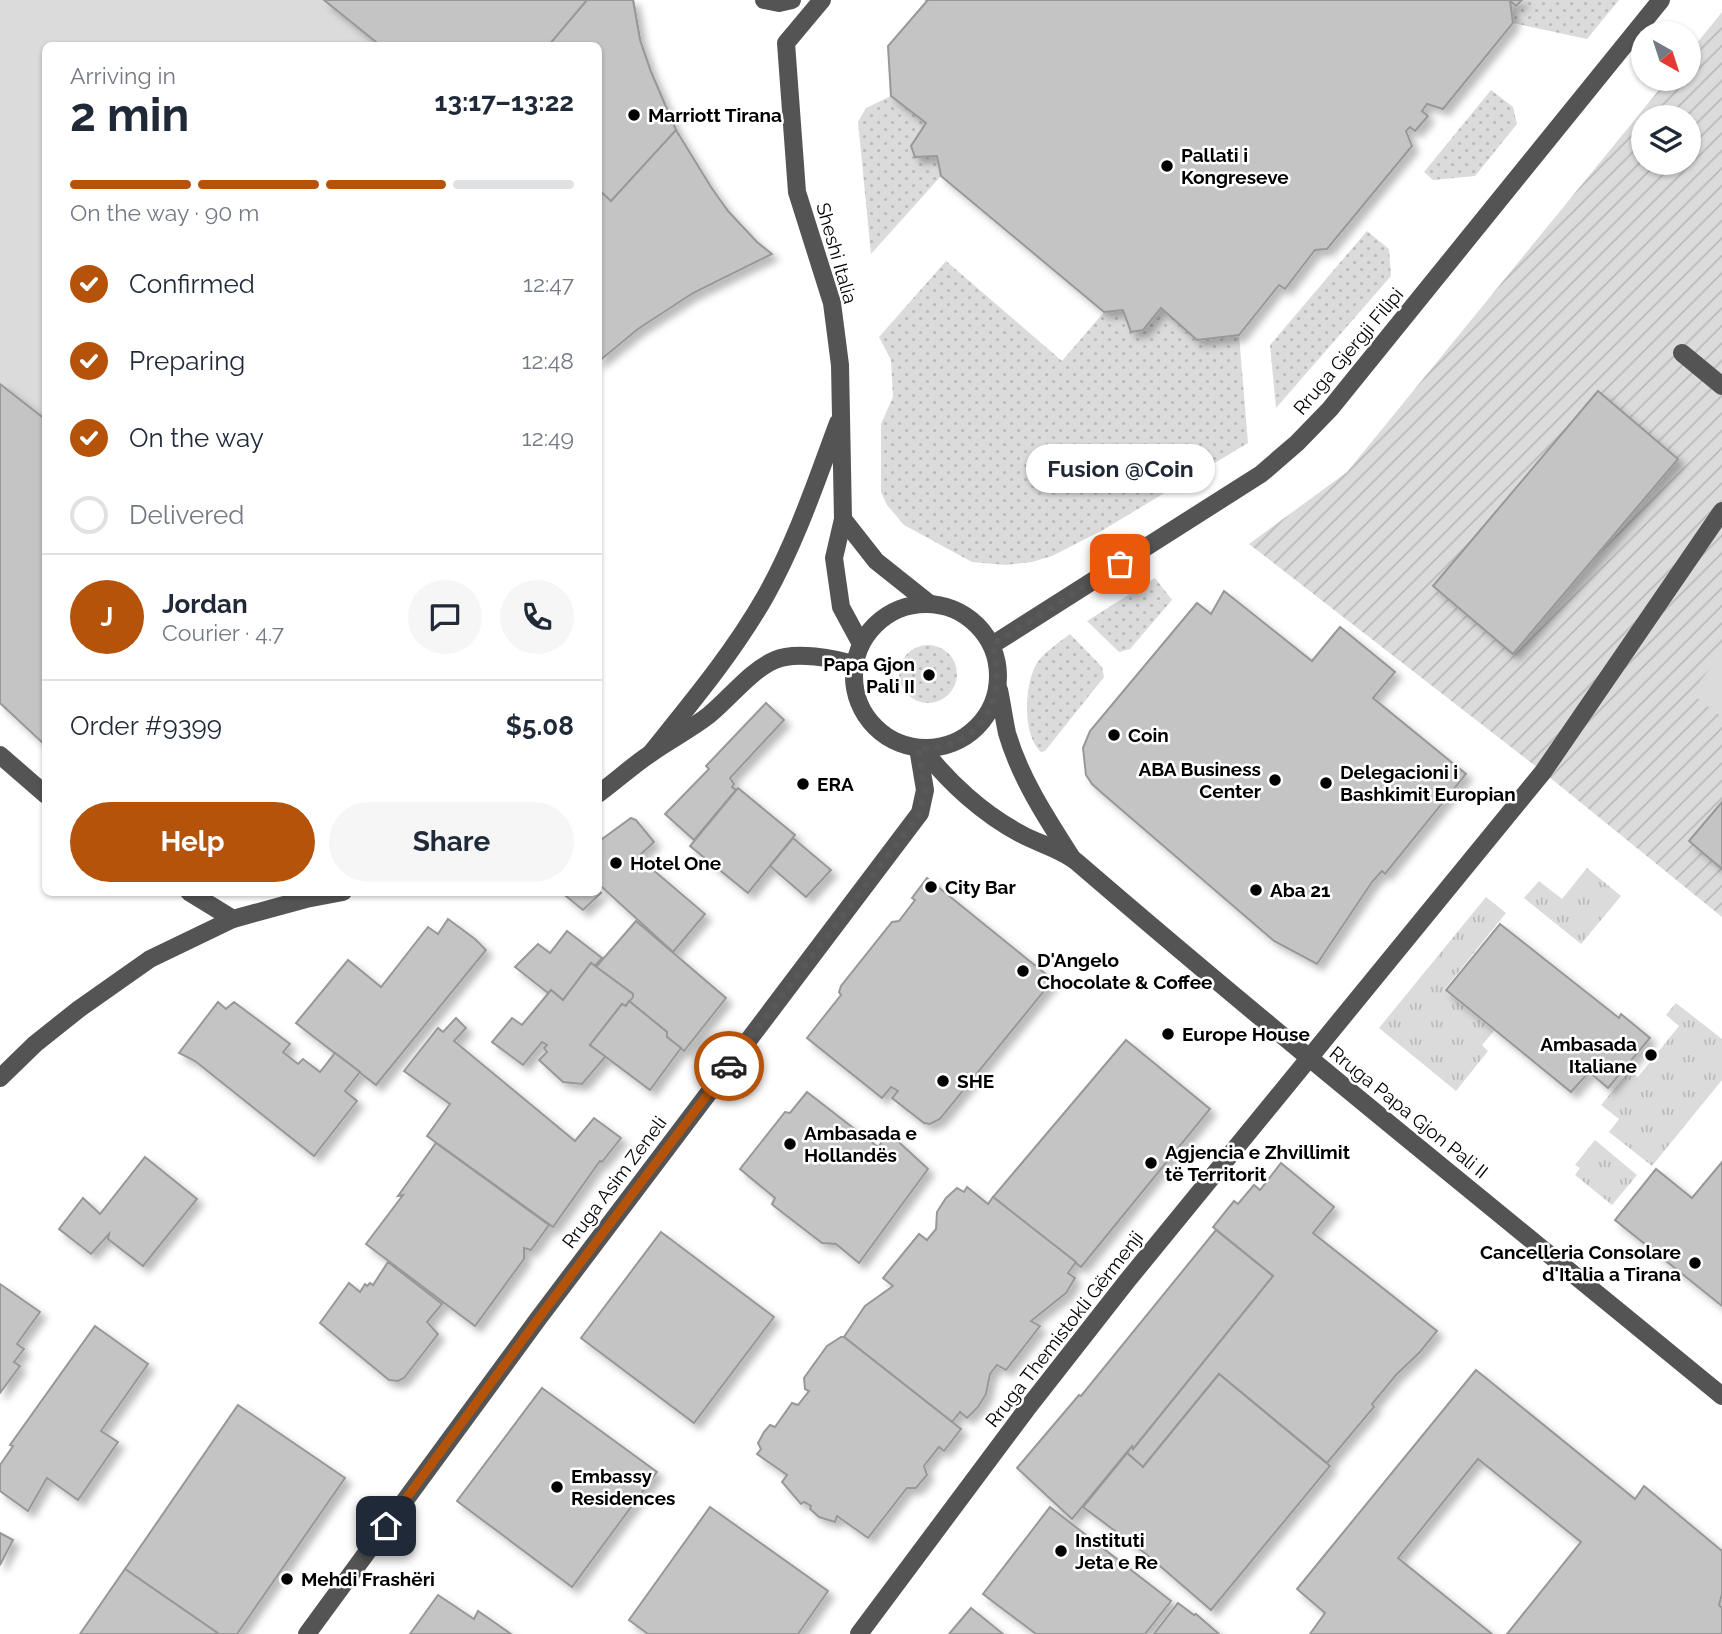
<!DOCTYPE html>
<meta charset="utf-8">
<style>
:root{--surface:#fff;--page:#f6f6f7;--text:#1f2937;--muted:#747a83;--line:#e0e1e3;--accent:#b45309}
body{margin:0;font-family:Raleway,sans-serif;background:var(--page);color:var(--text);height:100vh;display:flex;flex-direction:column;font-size:26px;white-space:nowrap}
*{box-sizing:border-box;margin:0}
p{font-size:23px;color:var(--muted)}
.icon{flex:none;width:38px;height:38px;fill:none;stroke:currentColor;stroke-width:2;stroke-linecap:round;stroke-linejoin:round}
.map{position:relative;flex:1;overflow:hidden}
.panel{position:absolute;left:42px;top:42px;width:560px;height:854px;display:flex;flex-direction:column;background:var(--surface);border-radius:10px;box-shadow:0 2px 5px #0004}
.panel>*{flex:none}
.needle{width:46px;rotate:141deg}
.controls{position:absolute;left:1631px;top:21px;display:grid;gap:14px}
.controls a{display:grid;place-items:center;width:70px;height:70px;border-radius:50%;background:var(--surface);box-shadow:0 2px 5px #0004;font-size:35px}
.pin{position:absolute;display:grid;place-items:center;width:60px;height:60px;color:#fff;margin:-30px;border-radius:14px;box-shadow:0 4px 10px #0006}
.courier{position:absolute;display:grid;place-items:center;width:70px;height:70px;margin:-35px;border:5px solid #b45309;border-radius:50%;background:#fff;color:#222;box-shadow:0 2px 9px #0007}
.bubble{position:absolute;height:49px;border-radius:24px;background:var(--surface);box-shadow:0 2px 5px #0004;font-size:23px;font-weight:700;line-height:49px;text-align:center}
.headline em{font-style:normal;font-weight:700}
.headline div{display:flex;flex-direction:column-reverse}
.headline{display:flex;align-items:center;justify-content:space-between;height:119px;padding:0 28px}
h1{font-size:46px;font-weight:700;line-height:52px}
.bar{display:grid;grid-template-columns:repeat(4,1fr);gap:10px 7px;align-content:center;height:84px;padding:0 28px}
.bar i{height:9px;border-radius:5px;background:var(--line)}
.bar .current{background:var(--accent)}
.bar p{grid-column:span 4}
.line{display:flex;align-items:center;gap:18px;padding:0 28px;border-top:2px solid var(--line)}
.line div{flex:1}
.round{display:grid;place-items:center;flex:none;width:74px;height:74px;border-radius:37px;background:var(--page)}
ol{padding:0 28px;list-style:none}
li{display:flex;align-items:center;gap:21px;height:77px}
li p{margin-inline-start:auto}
li .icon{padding:7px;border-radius:50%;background:var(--accent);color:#fff;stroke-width:4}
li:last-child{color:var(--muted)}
li i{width:38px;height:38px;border:4px solid var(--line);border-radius:50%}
.button{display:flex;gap:14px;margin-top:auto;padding:14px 28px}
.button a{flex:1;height:80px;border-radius:42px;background:var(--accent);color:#fff;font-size:28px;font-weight:700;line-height:80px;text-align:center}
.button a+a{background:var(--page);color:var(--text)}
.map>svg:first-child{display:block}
.grass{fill:url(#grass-dots)}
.park{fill:url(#park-tufts)}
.garden{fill:url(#garden-furrows);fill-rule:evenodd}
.pitch{fill:#dbdbdb}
.building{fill:#c4c4c4;stroke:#989898;stroke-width:2;filter:url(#shadow)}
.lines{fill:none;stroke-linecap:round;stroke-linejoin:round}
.minor{stroke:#545454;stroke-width:18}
.done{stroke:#595959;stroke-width:7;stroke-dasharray:0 12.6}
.route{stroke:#b45309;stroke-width:9}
.poi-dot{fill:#000;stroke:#fff;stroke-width:2.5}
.labels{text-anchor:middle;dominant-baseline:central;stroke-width:5;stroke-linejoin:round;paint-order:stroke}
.poi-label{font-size:19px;font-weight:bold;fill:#000;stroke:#fff;text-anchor:start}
.street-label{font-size:19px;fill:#000;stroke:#fff}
</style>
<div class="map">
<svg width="1722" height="1634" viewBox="0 0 1722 1634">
<defs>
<pattern id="grass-dots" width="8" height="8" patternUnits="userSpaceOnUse" patternTransform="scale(1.75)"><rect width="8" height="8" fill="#dbdbdb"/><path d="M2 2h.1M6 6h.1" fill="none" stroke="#bababa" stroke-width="1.8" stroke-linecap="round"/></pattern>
<pattern id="park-tufts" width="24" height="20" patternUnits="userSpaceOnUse" patternTransform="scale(1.75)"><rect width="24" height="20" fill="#dbdbdb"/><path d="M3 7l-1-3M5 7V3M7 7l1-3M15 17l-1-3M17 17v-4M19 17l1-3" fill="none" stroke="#bababa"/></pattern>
<pattern id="garden-furrows" width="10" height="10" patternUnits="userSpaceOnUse" patternTransform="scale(1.75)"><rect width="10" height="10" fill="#dbdbdb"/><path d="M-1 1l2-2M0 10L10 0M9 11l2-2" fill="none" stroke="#bababa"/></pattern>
<filter id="shadow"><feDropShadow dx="6" dy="6" stdDeviation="3.5" flood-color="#0004"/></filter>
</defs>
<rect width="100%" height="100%" fill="#fff"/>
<g class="grass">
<polygon points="1522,0 1619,0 1587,39 1513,23 1510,1 1516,6"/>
<polygon points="1491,90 1513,107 1517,124 1475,176 1433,180 1424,172"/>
<polygon points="891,96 926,123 911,146 915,157 937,156 941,176 871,254 858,122 866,108"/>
<polygon points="1367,231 1389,249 1391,276 1276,408 1270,345"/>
<polygon points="946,261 1062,361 1104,312 1123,310 1131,332 1143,330 1161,308 1197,340 1239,335 1248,443 1103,530 1052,556 1032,562 1006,565 972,562 904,525 887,505 881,492 881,424 893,397 891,360 879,337"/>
<polygon points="1155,578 1172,600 1130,649 1119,652 1087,621"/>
<path d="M1070,634L1102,667L1104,677L1045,751L1041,752C1022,735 1024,684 1037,663C1044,652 1060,642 1070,634Z"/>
<circle cx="928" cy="674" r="29"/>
</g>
<g class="park">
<polygon points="1587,868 1621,896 1581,944 1524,898 1539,881 1562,899"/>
<polygon points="1486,897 1506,913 1444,990 1494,1031 1482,1045 1488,1051 1456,1091 1379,1028"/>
<polygon points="1676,1003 1722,1039 1722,1080 1652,1166 1609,1132 1619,1119 1601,1105 1629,1071 1638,1077 1679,1026 1666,1015"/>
<polygon points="1595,1140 1637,1175 1612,1205 1575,1175 1580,1168 1575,1165"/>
</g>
<path class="garden" d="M1722,12V917L1543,772L1249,544L1347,472L1668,79H1689V53ZM1643,117H1689V163H1643Z"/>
<g class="pitch">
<path d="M0,0H633C639,84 707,201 772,254C709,283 650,316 599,362L598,46H46L45,746L0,703Z"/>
<polygon points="1722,653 1722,717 1691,693"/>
</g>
<g class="building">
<polygon points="324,0 633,0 640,40 651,72 676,130 711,187 728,211 757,242 772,254 693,293 638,329 598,362 598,46 381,46"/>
<polygon points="587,0 633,0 640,40 651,72 676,130 611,201 598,189 598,46 548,46"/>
<polygon points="926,0 1522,0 1516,6 1510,1 1513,23 1443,109 1427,104 1422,111 1428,116 1415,131 1410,127 1406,131 1412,146 1327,249 1315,250 1285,289 1279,285 1239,335 1197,340 1161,308 1143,330 1131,332 1123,310 1104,312 941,176 937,156 915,157 911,146 926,123 891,96 888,46 927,1"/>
<polygon points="0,384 46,420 46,746 0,703"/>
<polygon points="1598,391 1678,459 1513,654 1433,586"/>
<polygon points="1224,591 1312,661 1340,627 1395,672 1373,698 1466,774 1385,874 1382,871 1372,882 1317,964 1274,941 1102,793 1092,784 1086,775 1083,748 1090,731 1197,603 1211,614"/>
<polygon points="766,703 784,720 730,778 734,784 732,787 736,790 694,840 665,814 709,769 706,766"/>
<polygon points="738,788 795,835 748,893 690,846"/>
<polygon points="1722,802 1722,869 1689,841"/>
<polygon points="631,818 636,820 654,842 638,857 705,914 673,952 602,887 598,888 598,842"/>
<polygon points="793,838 831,870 806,897 770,866"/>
<polygon points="927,878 1053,980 940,1119 930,1124 924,1123 892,1098 898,1091 891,1087 882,1098 807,1038 841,995 839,992 841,986 892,922 899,921 915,900 912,898"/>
<polygon points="598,891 601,893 583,910 561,892 598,892"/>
<polygon points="448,919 475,939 486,950 376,1085 296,1023 348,960 381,987 428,927 438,934"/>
<polygon points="636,921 726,998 684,1051 667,1037 667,1032 629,1001 633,994 596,967"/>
<polygon points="1500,924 1619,1018 1621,1014 1650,1038 1608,1088 1589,1072 1571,1092 1446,990"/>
<polygon points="567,931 602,958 595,966 591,963 563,1000 551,990 548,993 515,967 538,944 550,953"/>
<polygon points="591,963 633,994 633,997 626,1006 622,1004 590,1045 606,1056 582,1084 563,1082 539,1060 547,1052 544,1048 547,1045 542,1042 523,1065 492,1042 512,1018 522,1025 551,990 563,1000"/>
<polygon points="629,1001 667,1032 667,1037 681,1048 650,1090 590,1045 622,1004 626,1006"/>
<polygon points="218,1002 226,1009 234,1002 290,1044 283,1052 298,1064 303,1059 320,1072 335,1053 360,1072 345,1091 357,1101 314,1156 195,1061 179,1053"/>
<polygon points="456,1018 466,1028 454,1041 575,1141 594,1118 621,1138 602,1162 600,1161 553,1227 427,1136 450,1104 404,1071 438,1028 443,1032"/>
<polygon points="1126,1040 1210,1109 1081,1267 993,1197"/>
<polygon points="807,1092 878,1147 889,1133 928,1169 859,1263 836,1244 822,1243 774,1206 772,1204 775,1198 740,1169 785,1112 790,1113"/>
<polygon points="436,1143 549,1225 531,1250 524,1248 524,1259 475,1326 366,1244 403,1195 398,1196"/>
<polygon points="145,1157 197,1199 143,1266 108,1239 109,1234 91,1254 59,1229 83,1198 100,1214"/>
<polygon points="1722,1162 1722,1306 1615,1220 1656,1169 1692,1198"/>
<polygon points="1281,1163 1334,1207 1313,1233 1437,1331 1420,1352 1396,1375 1372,1404 1374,1407 1327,1463 1219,1374 1143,1467 1127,1453 1132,1446 1133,1449 1273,1276 1213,1227 1234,1201 1238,1204 1254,1185 1260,1190"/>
<polygon points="967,1187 988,1204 993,1197 1076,1262 1068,1273 1075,1278 1066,1293 1031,1321 1040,1326 1006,1370 997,1365 990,1374 986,1394 978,1407 967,1418 960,1412 952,1422 844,1337 865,1306 893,1286 883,1278 919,1234 927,1240 936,1229 937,1212 946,1198 957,1188 964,1192"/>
<polygon points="1216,1230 1273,1276 1133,1449 1132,1446 1072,1519 1017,1468 1079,1395 1081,1396"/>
<polygon points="661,1232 774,1317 694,1423 581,1338"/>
<polygon points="388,1262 442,1304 427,1322 438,1334 404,1378 398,1381 389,1380 320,1323 349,1283 360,1292 365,1284 367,1286 370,1283 373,1285"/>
<polygon points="0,1284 40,1312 17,1344 24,1349 14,1362 20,1366 0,1393"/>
<polygon points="95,1326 148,1364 101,1431 118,1442 78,1500 47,1478 28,1511 0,1491 0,1465 13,1446 10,1445"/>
<polygon points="841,1337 844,1337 961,1429 944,1451 939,1447 924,1466 927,1475 916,1488 907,1488 868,1538 837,1516 835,1522 819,1517 810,1509 811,1506 804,1502 801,1504 782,1482 787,1475 757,1454 761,1449 758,1443 764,1432 770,1425 775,1427 792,1403 798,1405 809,1391 805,1389 804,1378 827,1346"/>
<polygon points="1476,1370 1635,1499 1644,1486 1722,1551 1722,1594 1719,1605 1722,1608 1722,1634 1507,1634 1581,1542 1478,1459 1398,1558 1492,1634 1310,1634 1325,1613 1297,1589"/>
<polygon points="1219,1374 1330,1466 1211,1610 1146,1554 1083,1507 1127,1453 1143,1467"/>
<polygon points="542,1388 657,1472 572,1587 457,1501"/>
<polygon points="238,1405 345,1478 237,1634 219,1634 125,1569"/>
<polygon points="710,1507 828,1591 798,1634 648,1634 629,1620"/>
<polygon points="1050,1507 1171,1601 1145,1634 1036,1634 983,1594"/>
<polygon points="0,1533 13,1540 0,1565"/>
<polygon points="125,1569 219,1634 80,1634"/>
<polygon points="438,1595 474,1619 478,1611 511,1634 410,1634"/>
<polygon points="1178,1603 1194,1615 1196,1614 1219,1634 1154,1634"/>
<polygon points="971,1608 1003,1634 949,1634"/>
</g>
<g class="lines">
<g class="minor">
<polyline points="764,0 779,3 792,0"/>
<polyline points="822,0 786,43 797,192 832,303 840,365 843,519 834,558 841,607 861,644"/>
<polyline points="1682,353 1722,386"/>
<polyline points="843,519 876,561 930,604"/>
<circle cx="926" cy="676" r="72"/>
<polyline points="992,645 1261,474 1297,443 1330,409 1661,0"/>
<path d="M999,690C1002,704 1004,719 1007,733C1020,778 1047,819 1072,858"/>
<path d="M922,748C948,782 983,814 1021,834C1039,844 1062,849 1078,863C1289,1045 1507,1219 1722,1396"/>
<path d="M651,753C692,702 733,653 765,597C796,542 816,482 838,423"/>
<polyline points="0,755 46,795"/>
<path d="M598,794C616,781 632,766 650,754C669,740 690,730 709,715C730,698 751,670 775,660C795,651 835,658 855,665"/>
<polyline points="189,892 233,919"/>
<polyline points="0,1078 35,1044 79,1009 150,959 233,919 306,899 343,892"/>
<polyline points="307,1634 538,1319 920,813 925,790 918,748"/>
<polyline points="859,1634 1026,1410 1127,1281 1543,772 1722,511"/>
</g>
</g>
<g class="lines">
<path class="done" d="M729,1066L920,813L925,790L918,748C979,752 1009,699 992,645L1120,564"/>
<polyline class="route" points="386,1526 538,1319 729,1066"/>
</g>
<g class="poi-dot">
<circle cx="634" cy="115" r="7"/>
<circle cx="1167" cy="166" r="7"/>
<circle cx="929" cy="675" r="7"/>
<circle cx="1114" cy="735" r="7"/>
<circle cx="1275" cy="780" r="7"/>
<circle cx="1326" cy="783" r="7"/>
<circle cx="803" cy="784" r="7"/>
<circle cx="616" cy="863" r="7"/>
<circle cx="931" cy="887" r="7"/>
<circle cx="1256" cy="890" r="7"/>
<circle cx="1023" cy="971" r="7"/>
<circle cx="1168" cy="1034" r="7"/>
<circle cx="1651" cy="1055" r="7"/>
<circle cx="943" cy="1081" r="7"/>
<circle cx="790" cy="1144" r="7"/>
<circle cx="1151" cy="1163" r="7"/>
<circle cx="1695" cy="1263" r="7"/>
<circle cx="557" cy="1487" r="7"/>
<circle cx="1061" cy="1551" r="7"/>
<circle cx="287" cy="1579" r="7"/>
</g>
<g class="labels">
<g class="poi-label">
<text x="648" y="115">Marriott Tirana</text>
<text x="1181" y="155">Pallati i<tspan x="1181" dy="22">Kongreseve</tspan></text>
<text x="915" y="664" text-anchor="end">Papa Gjon<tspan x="915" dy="22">Pali II</tspan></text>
<text x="1128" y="735">Coin</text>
<text x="1261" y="769" text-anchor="end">ABA Business<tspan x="1261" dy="22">Center</tspan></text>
<text x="1340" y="772">Delegacioni i<tspan x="1340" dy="22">Bashkimit Europian</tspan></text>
<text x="817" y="784">ERA</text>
<text x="630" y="863">Hotel One</text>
<text x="945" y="887">City Bar</text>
<text x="1270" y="890">Aba 21</text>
<text x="1037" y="960">D'Angelo<tspan x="1037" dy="22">Chocolate &amp; Coffee</tspan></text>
<text x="1182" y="1034">Europe House</text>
<text x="1637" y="1044" text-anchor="end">Ambasada<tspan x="1637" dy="22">Italiane</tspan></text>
<text x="957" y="1081">SHE</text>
<text x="804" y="1133">Ambasada e<tspan x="804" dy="22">Hollandës</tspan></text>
<text x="1165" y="1152">Agjencia e Zhvillimit<tspan x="1165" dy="22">të Territorit</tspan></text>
<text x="1681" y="1252" text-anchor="end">Cancelleria Consolare<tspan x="1681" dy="22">d'Italia a Tirana</tspan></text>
<text x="571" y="1476">Embassy<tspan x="571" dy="22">Residences</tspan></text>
<text x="1075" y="1540">Instituti<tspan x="1075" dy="22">Jeta e Re</tspan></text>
<text x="301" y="1579">Mehdi Frashëri</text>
</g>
<g class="street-label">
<text transform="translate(837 253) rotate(74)">Sheshi Italia</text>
<text transform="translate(1348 351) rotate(-50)">Rruga Gjergji Filipi</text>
<text transform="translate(1409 1112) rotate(39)">Rruga Papa Gjon Pali II</text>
<text transform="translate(614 1182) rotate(-53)">Rruga Asim Zeneli</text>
<text transform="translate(1064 1329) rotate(-52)">Rruga Themistokli Gërmenji</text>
</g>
</g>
</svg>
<div class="controls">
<a><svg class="needle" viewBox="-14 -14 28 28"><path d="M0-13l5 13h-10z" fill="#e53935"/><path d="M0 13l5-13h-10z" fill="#747a83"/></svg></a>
<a><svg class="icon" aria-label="layers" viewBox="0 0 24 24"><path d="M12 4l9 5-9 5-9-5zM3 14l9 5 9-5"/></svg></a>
</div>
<div class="pin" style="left:1120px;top:564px;background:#ea580c"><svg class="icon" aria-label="bag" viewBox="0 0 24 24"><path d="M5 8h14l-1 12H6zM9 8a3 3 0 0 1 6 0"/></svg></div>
<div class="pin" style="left:386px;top:1526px;background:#1f2937"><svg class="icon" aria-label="home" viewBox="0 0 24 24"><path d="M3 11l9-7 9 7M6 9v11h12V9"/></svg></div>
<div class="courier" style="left:729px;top:1066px"><svg class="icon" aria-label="car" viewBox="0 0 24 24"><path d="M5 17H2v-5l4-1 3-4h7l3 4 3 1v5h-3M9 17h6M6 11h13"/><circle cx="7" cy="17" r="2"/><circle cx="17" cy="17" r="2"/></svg></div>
<div class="bubble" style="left:1026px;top:444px;width:189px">Fusion @Coin</div>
<section class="panel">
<div class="headline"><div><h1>2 min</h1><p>Arriving in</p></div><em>13:17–13:22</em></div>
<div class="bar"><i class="current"></i><i class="current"></i><i class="current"></i><i></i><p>On the way · 90 m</p></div>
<ol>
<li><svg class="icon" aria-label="check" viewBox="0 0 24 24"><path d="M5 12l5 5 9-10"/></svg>Confirmed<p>12:47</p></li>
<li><svg class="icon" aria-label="check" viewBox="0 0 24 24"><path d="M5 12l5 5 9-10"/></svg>Preparing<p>12:48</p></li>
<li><svg class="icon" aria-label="check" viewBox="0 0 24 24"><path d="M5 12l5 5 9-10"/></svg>On the way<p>12:49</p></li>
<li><i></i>Delivered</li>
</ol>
<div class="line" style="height:126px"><b class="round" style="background:var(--accent);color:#fff">J</b><div><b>Jordan</b><p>Courier · 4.7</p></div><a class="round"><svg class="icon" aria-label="chat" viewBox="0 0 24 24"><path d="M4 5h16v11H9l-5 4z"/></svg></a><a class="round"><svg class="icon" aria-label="phone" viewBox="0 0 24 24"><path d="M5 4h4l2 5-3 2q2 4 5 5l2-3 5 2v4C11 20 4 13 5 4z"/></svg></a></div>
<div class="line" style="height:91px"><div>Order #9399</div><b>$5.08</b></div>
<div class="button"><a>Help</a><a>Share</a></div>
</section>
</div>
